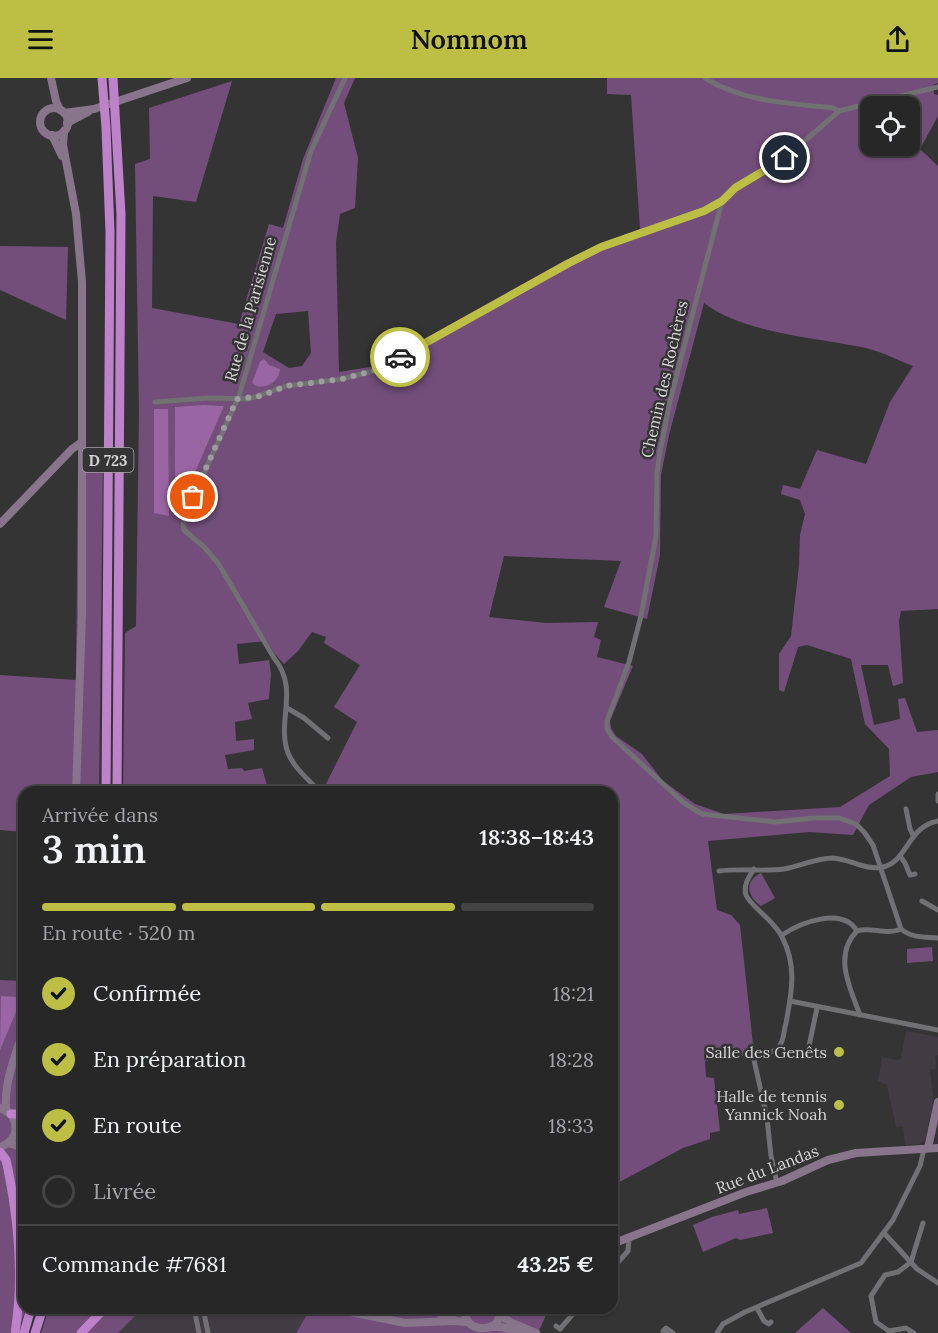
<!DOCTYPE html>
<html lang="fr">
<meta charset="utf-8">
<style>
:root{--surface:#282728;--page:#302f30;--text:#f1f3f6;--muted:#a5a5a8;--line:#444445;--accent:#bcbf44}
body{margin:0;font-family:Lora,serif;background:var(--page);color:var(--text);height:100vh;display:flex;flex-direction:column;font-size:22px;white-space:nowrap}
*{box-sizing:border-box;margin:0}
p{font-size:20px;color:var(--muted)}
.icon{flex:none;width:33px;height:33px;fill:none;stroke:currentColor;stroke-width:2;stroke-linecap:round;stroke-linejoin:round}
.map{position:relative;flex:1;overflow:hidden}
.panel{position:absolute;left:18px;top:708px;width:600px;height:528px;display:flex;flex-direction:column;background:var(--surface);border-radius:18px;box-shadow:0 2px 4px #0004,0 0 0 2px var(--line)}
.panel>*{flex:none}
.fabs{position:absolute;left:860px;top:18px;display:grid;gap:12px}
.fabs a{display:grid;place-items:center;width:60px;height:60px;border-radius:12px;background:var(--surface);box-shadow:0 2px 4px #0004,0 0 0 2px var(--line);font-size:30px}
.pin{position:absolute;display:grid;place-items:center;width:51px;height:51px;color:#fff;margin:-26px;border:3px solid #fff;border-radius:50%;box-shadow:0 2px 6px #0007}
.courier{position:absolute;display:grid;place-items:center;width:60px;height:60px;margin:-30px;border:4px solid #bcbf44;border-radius:50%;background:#fff;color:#222;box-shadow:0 2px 8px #0007}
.summary em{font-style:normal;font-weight:600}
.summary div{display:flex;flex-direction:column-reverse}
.summary{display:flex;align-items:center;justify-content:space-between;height:102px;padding:0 24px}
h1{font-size:39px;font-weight:600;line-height:45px}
.bar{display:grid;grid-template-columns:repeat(4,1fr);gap:9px 6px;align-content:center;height:72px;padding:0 24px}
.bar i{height:8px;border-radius:4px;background:var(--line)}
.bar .selected{background:var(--accent)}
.bar p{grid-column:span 4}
.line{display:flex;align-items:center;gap:15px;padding:0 24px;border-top:2px solid var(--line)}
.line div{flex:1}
ol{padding:0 24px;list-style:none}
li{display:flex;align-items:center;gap:18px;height:66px}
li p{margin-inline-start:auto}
li .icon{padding:6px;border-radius:50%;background:var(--accent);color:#111;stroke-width:4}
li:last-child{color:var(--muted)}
li i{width:33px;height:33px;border:3px solid var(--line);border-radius:50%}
header{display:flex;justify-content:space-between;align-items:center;height:78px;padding:0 24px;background:var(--accent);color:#111;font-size:27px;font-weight:600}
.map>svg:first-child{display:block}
.built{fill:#413c43}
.green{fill:#734e7b;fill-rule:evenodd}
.water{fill:#9965a3}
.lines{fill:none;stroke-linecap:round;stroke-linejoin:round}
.street{stroke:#717072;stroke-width:5}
.secondary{stroke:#88758c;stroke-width:8}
.highway{stroke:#bd82c9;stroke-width:9}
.done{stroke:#9e9d9e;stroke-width:6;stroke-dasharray:0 10.8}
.route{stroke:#bcbf44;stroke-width:8}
.poi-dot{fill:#bcbf44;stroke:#353435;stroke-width:2}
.labels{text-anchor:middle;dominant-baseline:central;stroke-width:5;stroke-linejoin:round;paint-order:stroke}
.shield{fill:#353435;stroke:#a6a5a6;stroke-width:1.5}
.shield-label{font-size:15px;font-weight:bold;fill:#d6d5d6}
.street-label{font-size:16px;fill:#d6d5d6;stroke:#353435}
.poi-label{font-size:16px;fill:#d6d5d6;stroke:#353435;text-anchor:end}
</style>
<header><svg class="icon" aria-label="menu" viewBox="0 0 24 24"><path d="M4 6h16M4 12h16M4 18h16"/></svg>Nomnom<svg class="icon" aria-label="share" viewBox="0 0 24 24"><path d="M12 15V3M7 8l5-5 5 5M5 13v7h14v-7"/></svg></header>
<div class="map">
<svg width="938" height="1255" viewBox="0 0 938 1255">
<rect width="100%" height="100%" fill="#353435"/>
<g class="built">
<polygon points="906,953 938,959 938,977 935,978 936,991 930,992 933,1018 932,1030 925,1062 919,1066 905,1067 903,1048 896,1049 887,1007 878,1003 882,979 898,982 901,980"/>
<polygon points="143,1230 293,1230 309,1235 296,1255 118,1255"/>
</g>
<g class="green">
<path d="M336,0H355L344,25L358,80L355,130L340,136L336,164L339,294L376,288L562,184L605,164L640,151L631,17L607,16V0H938V5L933,7L934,16L938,17V38L920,71L938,88V531L901,533L899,543L903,605L893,608L888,587H861L874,647L900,641L898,621L905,620L917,654L938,652V694L911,699L869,727L853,757L809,754L708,763L717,832L731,837L740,847L754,975L750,977L705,983L706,999L714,1000L720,1053L710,1055V1061L683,1070L612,1108V714H325L323,712L357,644L334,629L360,587L324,565L326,559L312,554L298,573L284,586L274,575L267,563L237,566L239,586L269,582L271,596L269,621L248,625L252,641L235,644L236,663L254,661V672L225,677L228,691L242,690L244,693L262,690L268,711L255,714H123L125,555L136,548L139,334L135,86L150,81L149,30L232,3L196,124L153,118L152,230L239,246L269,146L283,150L303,81ZM870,28H909V68H870ZM704,225C745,256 816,259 866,270C882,274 898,282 913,288L890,324L866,386L817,372L800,411L783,407L781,416L800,422L805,436L800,457L799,487L791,558L779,576V612L784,614L798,569L807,567L851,581L865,646L889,671L890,698L840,729L724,736L695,726L663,703L642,676L616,658L611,650L610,643L633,588L597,579L601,562L594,559L598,544L546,545L489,539L504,478L621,483L604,529L647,541L660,477L661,397L669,357ZM308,233L311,275L302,288L289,290L263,274L276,236Z"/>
<polygon points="0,168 68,169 66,242 0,212"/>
<polygon points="78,385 103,386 99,714 24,714 24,754 0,752 0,597 76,602"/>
<path d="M761,795L775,820L761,828C747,818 744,803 761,795Z"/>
<polygon points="932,869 933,883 907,885 907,871"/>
<polygon points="0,902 24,903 24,1230 26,1230 20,1249 12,1247 10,1255 0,1255"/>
<polygon points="767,1130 773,1155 740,1162 736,1160 703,1174 693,1147 712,1139 738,1132 739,1136"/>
<polygon points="49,1230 143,1230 118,1255 41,1255"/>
<polygon points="293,1230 376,1230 382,1232 406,1232 407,1230 541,1230 547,1235 538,1255 296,1255 308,1235"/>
<polygon points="823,1230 851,1255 795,1255"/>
</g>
<g class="water">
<path d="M264,281L269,287L280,291C279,305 263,314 252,305L260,284Z"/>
<polygon points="204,327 224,328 177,435 175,435 175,329"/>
<polygon points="154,331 168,331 169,438 154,435"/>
<polygon points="1,918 18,919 21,922 0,972"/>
</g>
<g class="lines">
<g class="street">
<path d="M705,0C744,24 788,25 833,30L839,33L938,9"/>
<path d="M722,123L670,323L660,374L657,394L656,458L641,538L629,584L607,643V651L612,659L684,725L702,736L775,744L814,740H839L856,746L864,754L873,767L901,851C911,860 925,859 938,860"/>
<polyline points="155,324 209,320 249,321 286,308 342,301 373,293 425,266 569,185 601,169 704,133 722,123 735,110 785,80 839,33"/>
<polyline points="287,630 304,640 328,660"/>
<path d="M320,714C309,702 294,690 288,675C276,642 300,612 274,580L218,485L204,469L184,452L183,446L193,419L239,318L311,73L345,0"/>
<polyline points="938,716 938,723"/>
<polyline points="906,731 910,751 913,757"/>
<polyline points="900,778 905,785 910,797 915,796"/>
<path d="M754,791C749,799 743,807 746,817C750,828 775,843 782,859C797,887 792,914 786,945C784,951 784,962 780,967C776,975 763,976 755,978L754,982L767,1040L771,1078L777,1105"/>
<path d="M719,793C741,790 763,794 784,791C801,788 816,780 833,780C850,781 866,793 883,789C908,783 907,749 938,743"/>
<polyline points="922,823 938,832"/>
<path d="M857,853C833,877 850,910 860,937"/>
<path d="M782,857C800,845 842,828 857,853C871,848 886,858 901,851"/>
<polyline points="790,923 938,952"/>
<polyline points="808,973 817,930"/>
<polyline points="885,1156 917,1191 938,1205"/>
<polyline points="911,1184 898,1194 885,1197 871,1218 876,1244 889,1253 906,1250 914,1255"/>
<polyline points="911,1184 923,1145"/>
<polyline points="612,1191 628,1173 629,1161"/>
<polyline points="194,1230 199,1255"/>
<polyline points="203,1230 208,1255"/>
<polyline points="757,1230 764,1243 769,1246 771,1244"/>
<polyline points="556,1248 560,1251 578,1230"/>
<polyline points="666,1255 663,1253 666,1250 673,1255"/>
<polyline points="717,1255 723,1246 745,1234 861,1185 893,1142 920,1088 924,1071"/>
</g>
<g class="secondary">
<polyline points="51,0 56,23 60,32"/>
<circle cx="54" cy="44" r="14"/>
<polyline points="64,35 94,31 187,0"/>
<polyline points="67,45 88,34"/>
<polyline points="64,53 63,67 76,136 82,204 82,536 76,714"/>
<polyline points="52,57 62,78"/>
<polyline points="0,446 72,371 82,364"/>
<path d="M0,1030L11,1036C20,1050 15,1064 0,1069"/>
<path d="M6,1032C4,1004 15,978 24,951"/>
<polyline points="9,1065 24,1070"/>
<polyline points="928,1070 938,1024"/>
<polyline points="612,1166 746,1114 782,1103 828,1082 856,1075 938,1070"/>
<polyline points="331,1230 405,1245 453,1243 468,1244"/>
<path d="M465,1230C463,1249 481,1255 496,1246L500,1237V1230"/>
<polyline points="500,1237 512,1245 536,1255"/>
<polyline points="441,1241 464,1231"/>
<polyline points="492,1249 502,1249 521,1255"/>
</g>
<g class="highway">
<polyline points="102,0 106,50 110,154 106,714"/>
<polyline points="113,0 121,136 117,714"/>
<polyline points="11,1036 24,1036"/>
<path d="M0,1074L6,1082L8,1091C19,1145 24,1200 15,1255"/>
<polyline points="24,1255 31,1230"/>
<polyline points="35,1255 43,1230"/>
<polyline points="81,1255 105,1230"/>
</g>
</g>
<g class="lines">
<polyline class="done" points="193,419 237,321 261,318 286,308 342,301 373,293 400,279"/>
<polyline class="route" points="400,279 569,185 601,169 704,133 722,123 735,110 785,80"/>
</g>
<g class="poi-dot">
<circle cx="839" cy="974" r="6"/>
<circle cx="839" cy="1027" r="6"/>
</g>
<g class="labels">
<rect class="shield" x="82.5" y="370" width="51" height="24" rx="4.5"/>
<g class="shield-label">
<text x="108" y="382">D 723</text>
</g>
<g class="street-label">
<text transform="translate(250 231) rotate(-74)">Rue de la Parisienne</text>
<text transform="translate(664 301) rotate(-77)">Chemin des Rochères</text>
<text transform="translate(767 1091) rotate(-21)">Rue du Landas</text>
</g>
<g class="poi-label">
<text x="827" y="974">Salle des Genêts</text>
<text x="827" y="1018">Halle de tennis<tspan x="827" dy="18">Yannick Noah</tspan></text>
</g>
</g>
</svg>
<div class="fabs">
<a><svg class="icon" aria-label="locate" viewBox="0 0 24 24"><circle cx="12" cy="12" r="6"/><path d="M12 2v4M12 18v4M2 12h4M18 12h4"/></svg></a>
</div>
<div class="pin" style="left:193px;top:419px;background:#ea580c"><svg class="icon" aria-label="bag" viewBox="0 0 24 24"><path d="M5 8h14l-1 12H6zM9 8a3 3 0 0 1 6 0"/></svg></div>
<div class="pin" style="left:785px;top:80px;background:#1f2937"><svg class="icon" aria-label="home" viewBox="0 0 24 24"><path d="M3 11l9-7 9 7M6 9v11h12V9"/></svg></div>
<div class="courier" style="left:400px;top:279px"><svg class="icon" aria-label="car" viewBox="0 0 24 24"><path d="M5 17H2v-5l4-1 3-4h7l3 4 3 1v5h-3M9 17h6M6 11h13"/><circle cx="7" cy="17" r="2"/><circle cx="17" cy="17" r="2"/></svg></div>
<section class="panel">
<div class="summary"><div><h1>3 min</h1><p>Arrivée dans</p></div><em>18:38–18:43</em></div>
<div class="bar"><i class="selected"></i><i class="selected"></i><i class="selected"></i><i></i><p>En route · 520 m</p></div>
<ol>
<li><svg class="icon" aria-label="check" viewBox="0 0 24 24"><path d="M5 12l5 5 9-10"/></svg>Confirmée<p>18:21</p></li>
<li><svg class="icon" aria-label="check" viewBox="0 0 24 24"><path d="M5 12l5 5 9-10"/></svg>En préparation<p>18:28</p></li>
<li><svg class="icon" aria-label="check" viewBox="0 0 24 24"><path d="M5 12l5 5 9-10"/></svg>En route<p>18:33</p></li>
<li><i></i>Livrée</li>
</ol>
<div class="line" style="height:78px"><div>Commande #7681</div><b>43.25 €</b></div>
</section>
</div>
